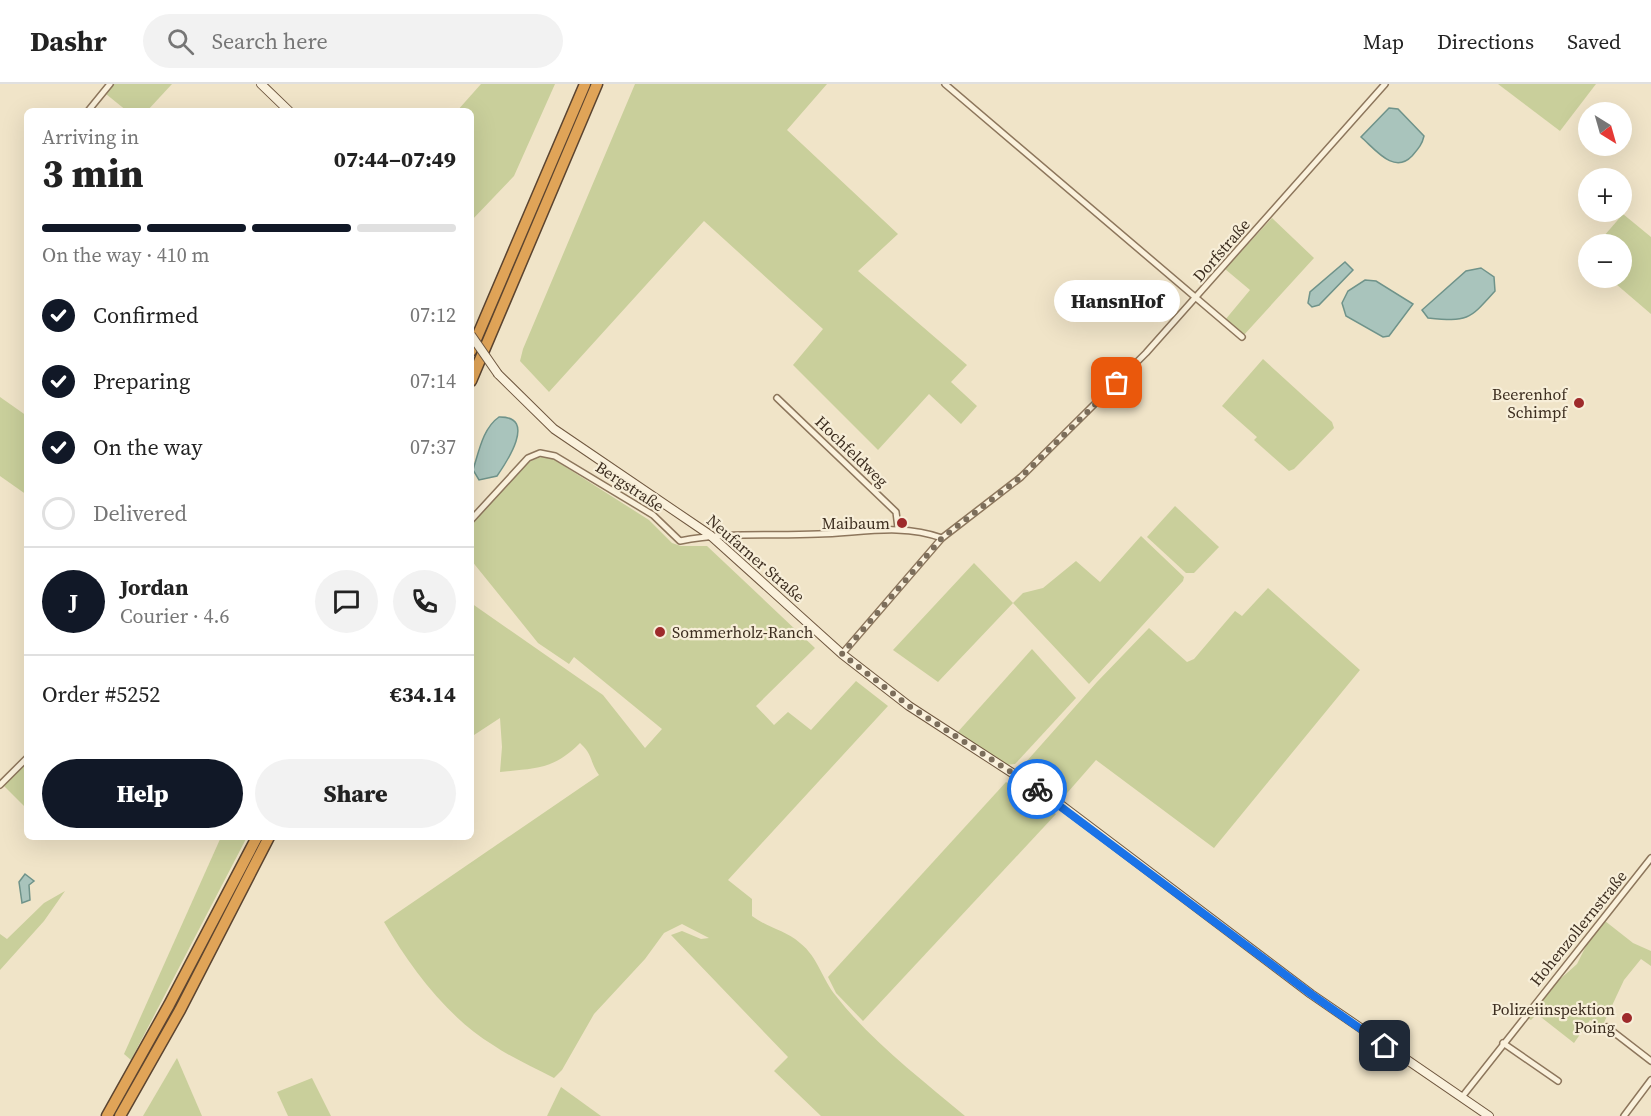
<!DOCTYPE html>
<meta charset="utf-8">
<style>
:root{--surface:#fff;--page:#f2f2f2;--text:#222;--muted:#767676;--line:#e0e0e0;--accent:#111827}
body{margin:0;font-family:"Source Serif 4",serif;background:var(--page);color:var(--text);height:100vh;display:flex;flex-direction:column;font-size:22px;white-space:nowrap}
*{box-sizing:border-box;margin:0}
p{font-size:20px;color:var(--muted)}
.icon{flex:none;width:33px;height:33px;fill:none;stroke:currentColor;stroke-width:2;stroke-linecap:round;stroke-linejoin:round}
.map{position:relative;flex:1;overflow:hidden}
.panel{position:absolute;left:24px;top:24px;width:450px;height:732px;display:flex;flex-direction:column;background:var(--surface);border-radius:9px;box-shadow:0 6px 24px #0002}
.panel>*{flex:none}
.needle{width:39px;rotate:143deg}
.controls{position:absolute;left:1578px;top:18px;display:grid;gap:12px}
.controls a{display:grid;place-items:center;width:54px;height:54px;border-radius:50%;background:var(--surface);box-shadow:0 6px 24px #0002;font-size:30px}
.pin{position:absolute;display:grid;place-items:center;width:51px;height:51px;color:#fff;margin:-26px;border-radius:12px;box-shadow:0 3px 9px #0006}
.courier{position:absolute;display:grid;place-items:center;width:60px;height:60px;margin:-30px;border:4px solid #1a73e8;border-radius:50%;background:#fff;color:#222;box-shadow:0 2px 8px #0007}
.bubble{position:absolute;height:42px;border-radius:21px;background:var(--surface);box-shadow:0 6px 24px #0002;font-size:20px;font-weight:800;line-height:42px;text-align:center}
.summary em{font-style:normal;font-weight:800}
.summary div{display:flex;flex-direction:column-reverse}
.summary{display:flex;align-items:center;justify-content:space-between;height:102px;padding:0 18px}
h1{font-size:39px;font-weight:800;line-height:45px}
.bar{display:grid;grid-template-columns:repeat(4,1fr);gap:9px 6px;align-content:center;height:72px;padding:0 18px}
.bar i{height:8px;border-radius:4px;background:var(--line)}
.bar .current{background:var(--accent)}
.bar p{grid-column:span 4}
.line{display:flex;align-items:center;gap:15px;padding:0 18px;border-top:2px solid var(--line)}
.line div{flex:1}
.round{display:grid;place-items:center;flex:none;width:63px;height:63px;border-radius:32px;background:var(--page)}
ol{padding:0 18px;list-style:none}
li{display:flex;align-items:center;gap:18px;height:66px}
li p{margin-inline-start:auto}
li .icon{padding:6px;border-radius:50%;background:var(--accent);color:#fff;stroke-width:4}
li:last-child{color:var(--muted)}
li i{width:33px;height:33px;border:3px solid var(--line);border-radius:50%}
.button{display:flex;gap:12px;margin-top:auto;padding:12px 18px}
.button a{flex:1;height:69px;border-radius:36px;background:var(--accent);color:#fff;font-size:24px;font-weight:800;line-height:69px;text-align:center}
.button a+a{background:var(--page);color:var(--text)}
header{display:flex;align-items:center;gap:36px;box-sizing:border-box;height:84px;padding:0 30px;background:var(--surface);border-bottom:2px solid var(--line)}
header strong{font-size:28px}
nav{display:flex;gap:33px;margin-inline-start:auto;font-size:21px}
.search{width:420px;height:54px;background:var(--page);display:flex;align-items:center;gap:15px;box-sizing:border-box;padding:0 21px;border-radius:33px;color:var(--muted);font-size:22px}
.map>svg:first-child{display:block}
.green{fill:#c9cf9b}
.water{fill:#a9c4bc;stroke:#6f938a;stroke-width:1.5}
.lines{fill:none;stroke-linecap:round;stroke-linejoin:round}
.street-casing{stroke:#8d765c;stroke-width:8}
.secondary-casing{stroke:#6f573f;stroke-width:10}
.highway-casing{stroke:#5b4430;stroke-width:13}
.street{stroke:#faf1dc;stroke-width:5}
.secondary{stroke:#faf1dc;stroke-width:8}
.highway{stroke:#e0a458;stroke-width:10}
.secondary-bridge-casing{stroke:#6f573f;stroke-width:10;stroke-linecap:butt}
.secondary-bridge{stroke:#faf1dc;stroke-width:8}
.done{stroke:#7c6e5b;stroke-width:6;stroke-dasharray:0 10.8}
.route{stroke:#1a73e8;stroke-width:8}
.poi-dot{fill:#9e2a2b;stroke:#f7eed8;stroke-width:2}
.labels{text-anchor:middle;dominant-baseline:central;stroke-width:4.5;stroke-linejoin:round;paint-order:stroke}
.street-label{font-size:16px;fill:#3d2e20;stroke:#f7eed8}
.poi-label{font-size:16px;fill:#3d2e20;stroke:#f7eed8;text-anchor:end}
</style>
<header>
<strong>Dashr</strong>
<div class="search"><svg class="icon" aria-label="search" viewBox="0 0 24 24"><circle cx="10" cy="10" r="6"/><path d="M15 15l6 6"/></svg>Search here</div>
<nav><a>Map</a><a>Directions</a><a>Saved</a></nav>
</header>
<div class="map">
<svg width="1651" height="1032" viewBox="0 0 1651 1032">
<rect width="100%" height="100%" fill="#f0e4c8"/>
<g class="green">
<polygon points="113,0 172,0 147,27 127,27 106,10"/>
<polygon points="481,0 555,0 514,92 471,137 471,27 457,27"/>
<polygon points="635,0 827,0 787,46 898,150 858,187 967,281 951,298 977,322 961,340 929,310 878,366 793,281 823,245 704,137 549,308 520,277 523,265"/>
<polygon points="1498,0 1596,0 1560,47"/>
<polygon points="1623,130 1651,153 1651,230 1609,194 1622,194 1622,160 1597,160"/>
<polygon points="1272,134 1314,174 1243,252 1225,236 1250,206 1225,185"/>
<polygon points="1263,275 1332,338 1334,344 1294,385 1289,387 1254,356 1257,353 1222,322"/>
<polygon points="0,313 27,332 27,411 0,392"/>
<path d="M541,373L553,375L649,436L672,459L681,462H707L815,564L756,622L774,641L788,628L811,646L856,597L888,622L728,796L752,815V832C768,844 785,846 800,859C818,873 822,895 836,912C872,958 920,994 965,1032H821L774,987L788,973L671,851L682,847L701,855L709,854L682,840L664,849L645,875L594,930L562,986L554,994C533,983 512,974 493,961C448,934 410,883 384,838L599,691C589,677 594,672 580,659C553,686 536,684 500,688L502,663L500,634L471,653V519L603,611L645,664L662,645L574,573L569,580L538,559L471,476V440L526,379Z"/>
<polygon points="1175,422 1219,463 1194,489 1186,489 1147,453"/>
<polygon points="1141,452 1184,493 1183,497 1089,600 1013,519 938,598 893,566 974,479 1013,519 1023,509 1043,504 1076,477 1100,498"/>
<polygon points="1268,504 1360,586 1214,764 1096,676 1061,716 1021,691 1026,678 1097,598 1149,544 1187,578 1194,575 1235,527 1242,532"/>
<polygon points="1032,565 1076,614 1015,680 1006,681 956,650"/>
<polygon points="27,677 27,725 3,701"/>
<polygon points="1006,698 1056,730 863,937 836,909 828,893"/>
<polygon points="221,753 247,753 131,976 124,970"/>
<polygon points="65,807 44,837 0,886 0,850 7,855 44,819"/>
<polygon points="1605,837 1633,859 1651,867 1651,882 1641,875 1624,896 1601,945 1590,936 1574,959 1537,930 1531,936 1526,933 1549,905 1577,880 1588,858"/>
<polygon points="177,974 202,1032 143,1032 174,979"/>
<polygon points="312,994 331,1032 288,1032 277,1008"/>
<polygon points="561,1003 601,1032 547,1032"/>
</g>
<g class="water">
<path d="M1389,24L1398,25L1424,52C1422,61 1418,65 1412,72C1394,91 1375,65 1361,53Z"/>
<polygon points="1345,178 1353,186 1319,221 1312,223 1308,219 1310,208"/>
<path d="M1481,184L1494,193L1495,207C1469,236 1468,238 1428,234L1422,226L1466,187Z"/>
<polygon points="1365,196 1376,197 1413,220 1389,252 1383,253 1346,232 1342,219 1348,207"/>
<path d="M499,333C538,332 506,379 497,392L479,396L473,386C479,367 483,344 499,333Z"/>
<polygon points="25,790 34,797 29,801 30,816 22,819 19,798"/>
</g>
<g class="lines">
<g class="street-casing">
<g id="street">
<polyline points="945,0 1242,253"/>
<polyline points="88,27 110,0"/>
<polyline points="777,314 896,428 898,444"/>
<path d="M471,436L528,374L540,369L555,372L653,431L680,457C725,448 772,452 818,450C860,449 901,439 942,454"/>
<polyline points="842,570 942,454 1021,393 1146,269 1385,0"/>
<polyline points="0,701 27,674"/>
<polyline points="1607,943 1651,977"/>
<polyline points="1503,959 1558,997"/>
<polyline points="1462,1013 1651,774"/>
<polyline points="1624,1032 1651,996"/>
</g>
</g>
<g class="secondary-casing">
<g id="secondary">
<polyline points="261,0 289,27"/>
<polyline points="498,290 554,345 710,451 842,570 909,622 1057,718 1311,910 1489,1032"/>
</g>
</g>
<g class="highway-casing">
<g id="highway">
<polyline points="471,267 585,0"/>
<polyline points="471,297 597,0"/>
<polyline points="107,1032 169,921 257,753"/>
<polyline points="120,1032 180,926 269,753"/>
</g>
</g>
<use href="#street" class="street"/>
<use href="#secondary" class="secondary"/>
<use href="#highway" class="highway"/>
<g class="secondary-bridge-casing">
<polyline id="secondary-bridge" points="471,251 498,290"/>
</g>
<use href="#secondary-bridge" class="secondary-bridge"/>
</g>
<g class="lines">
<polyline class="done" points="1037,705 909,622 842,570 942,454 1021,393 1117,299"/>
<polyline class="route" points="1037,705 1311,910 1385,962"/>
</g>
<g class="poi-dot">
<circle cx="1579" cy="319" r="6"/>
<circle cx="902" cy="439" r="6"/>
<circle cx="660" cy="548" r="6"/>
<circle cx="1627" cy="934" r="6"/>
</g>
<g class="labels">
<g class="street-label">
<text transform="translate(1221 166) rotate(-49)">Dorfstraße</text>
<text transform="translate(852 367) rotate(44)">Hochfeldweg</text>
<text transform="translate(630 402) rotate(33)">Bergstraße</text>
<text transform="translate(756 474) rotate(41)">Neufarner Straße</text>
<text transform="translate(1578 844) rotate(-51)">Hohenzollernstraße</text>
</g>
<g class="poi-label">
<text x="1567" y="310">Beerenhof<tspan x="1567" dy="18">Schimpf</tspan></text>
<text x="890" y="439">Maibaum</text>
<text x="672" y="548" text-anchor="start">Sommerholz-Ranch</text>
<text x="1615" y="925">Polizeiinspektion<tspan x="1615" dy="18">Poing</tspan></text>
</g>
</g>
</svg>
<div class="controls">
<a><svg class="needle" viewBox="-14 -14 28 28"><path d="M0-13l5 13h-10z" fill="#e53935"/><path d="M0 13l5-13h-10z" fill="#767676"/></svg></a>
<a>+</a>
<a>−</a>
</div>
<div class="pin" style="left:1117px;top:299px;background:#ea580c"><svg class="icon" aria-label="bag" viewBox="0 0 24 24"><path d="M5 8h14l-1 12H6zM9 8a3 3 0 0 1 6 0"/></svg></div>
<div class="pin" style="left:1385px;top:962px;background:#1f2937"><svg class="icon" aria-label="home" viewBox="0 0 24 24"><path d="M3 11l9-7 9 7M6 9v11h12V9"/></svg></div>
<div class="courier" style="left:1037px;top:705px"><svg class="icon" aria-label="bike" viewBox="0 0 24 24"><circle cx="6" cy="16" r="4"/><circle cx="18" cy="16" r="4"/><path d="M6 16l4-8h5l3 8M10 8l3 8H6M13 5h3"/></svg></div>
<div class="bubble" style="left:1054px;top:196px;width:126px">HansnHof</div>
<section class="panel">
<div class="summary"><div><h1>3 min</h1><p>Arriving in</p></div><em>07:44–07:49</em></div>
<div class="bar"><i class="current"></i><i class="current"></i><i class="current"></i><i></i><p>On the way · 410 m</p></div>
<ol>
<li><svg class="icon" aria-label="check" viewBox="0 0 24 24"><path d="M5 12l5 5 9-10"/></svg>Confirmed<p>07:12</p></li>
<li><svg class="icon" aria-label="check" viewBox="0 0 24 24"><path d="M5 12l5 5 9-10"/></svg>Preparing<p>07:14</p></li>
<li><svg class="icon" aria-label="check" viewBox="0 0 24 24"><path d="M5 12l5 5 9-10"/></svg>On the way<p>07:37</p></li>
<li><i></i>Delivered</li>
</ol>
<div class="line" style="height:108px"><b class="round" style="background:var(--accent);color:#fff">J</b><div><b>Jordan</b><p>Courier · 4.6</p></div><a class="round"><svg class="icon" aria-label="chat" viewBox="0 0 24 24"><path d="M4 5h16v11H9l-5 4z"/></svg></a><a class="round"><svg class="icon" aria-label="phone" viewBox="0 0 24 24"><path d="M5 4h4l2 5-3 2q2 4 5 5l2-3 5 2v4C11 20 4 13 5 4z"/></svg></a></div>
<div class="line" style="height:78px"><div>Order #5252</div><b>€34.14</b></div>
<div class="button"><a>Help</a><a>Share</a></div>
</section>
</div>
